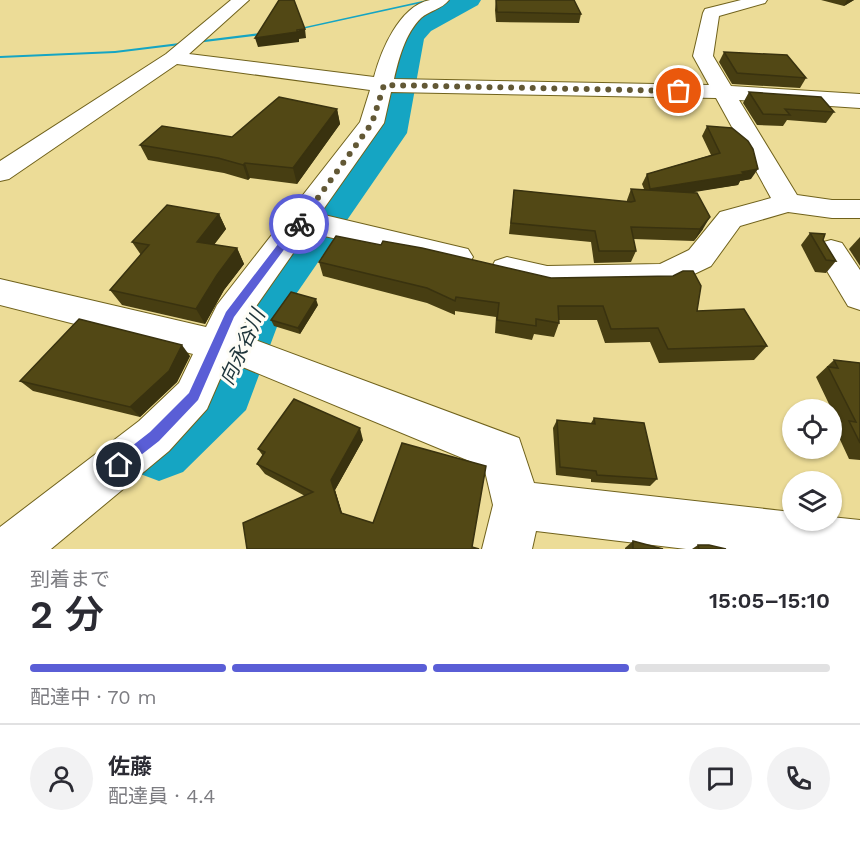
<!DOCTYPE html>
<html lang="ja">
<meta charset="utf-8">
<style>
:root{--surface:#fff;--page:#f2f2f3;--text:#2b2b33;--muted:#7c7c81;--line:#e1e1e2;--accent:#5a5ed6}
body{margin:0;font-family:"Work Sans","Noto Sans JP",sans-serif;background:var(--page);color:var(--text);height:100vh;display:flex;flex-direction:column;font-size:22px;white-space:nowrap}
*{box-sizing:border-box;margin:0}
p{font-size:20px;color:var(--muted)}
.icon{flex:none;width:33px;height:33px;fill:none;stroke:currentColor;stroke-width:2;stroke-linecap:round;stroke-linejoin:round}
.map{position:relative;height:549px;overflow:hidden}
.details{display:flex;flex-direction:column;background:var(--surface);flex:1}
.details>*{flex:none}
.buttons{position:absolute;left:782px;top:399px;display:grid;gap:12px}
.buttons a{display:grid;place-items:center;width:60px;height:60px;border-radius:50%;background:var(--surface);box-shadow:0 2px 4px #0004;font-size:30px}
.pin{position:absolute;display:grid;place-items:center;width:51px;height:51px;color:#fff;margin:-26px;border:3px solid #fff;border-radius:50%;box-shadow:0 2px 6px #0007}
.courier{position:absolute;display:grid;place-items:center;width:60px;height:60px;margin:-30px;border:4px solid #5a5ed6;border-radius:50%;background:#fff;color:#222;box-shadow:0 2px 8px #0007}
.summary em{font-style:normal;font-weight:600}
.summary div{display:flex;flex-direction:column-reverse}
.summary{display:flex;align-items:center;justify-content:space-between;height:102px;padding:0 30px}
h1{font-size:39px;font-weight:600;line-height:45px}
.bar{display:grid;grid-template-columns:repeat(4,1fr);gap:9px 6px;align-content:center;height:72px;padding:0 30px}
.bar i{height:8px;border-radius:4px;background:var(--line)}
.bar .current{background:var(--accent)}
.bar p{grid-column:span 4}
.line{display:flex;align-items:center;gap:15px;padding:0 30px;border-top:2px solid var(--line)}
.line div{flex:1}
.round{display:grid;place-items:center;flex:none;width:63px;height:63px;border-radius:32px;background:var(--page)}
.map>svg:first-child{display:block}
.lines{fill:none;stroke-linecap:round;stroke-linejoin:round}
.stream{fill:#15a5c3;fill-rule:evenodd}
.river{fill:#15a5c3;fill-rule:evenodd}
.minor-casing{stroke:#70621c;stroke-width:2}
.minor{fill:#fff;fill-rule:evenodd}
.wall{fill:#473e12}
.shaded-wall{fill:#39320f}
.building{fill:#524815;stroke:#39320f;stroke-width:1.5}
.route{fill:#5a5ed6}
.done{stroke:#625835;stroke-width:6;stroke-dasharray:0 10.8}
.labels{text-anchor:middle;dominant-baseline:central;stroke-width:6;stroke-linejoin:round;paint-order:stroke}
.water-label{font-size:20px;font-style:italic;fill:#1e343a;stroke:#fefdf6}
</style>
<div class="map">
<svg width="860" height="549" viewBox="0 0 860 549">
<rect width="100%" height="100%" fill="#ecdc97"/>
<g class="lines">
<g class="stream">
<polygon points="427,0 435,0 293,31 291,30"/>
<polygon points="451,0 464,3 462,4 450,1"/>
<polygon points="268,32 270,32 270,34 115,53 0,58 0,56 115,51"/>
</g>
<path class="river" d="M450,0H481L478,5L431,31L424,39L407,133L281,316L246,410L183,472L159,481L135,472L125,448L135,424L202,370L238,294L370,131L396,37C409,18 429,10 450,0Z"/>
<g class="minor-casing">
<g id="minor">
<path d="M231,0H249L189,54L374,77C381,51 399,6 430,0C436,0 443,0 449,0C442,9 429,11 421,18C405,34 399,58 394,79L709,85L693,56L703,13L705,9L741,0H767L765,3L719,16L713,56L731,86L860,94V108L739,100L797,195L832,200H860V218H832L788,212L740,226L711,266L665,288L547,290L495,277L491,269L495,261L507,257L547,266L660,264L689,250L720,212L771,198L716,98L391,92L384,123L320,214L468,249L473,257L468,265L457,268L308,232L245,322L239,334L519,438L534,483L792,512V520H831V517L860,520V549H686L536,531L532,549H482L493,505L484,467L245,368L227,363L207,409L169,451L51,549H0V527L139,421L179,383L193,354L0,305V279L206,327L217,305L360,122L370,90L177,64L9,179L0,181V161L166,54Z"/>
<polygon points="831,240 842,243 860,270 860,310 848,306 815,251 820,243"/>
</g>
</g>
<use href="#minor" class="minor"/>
</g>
<g class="wall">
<polygon points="496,0 581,14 579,23 496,22 495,10"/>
<polygon points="821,0 854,0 844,6"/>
<polygon points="724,52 806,78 800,88 732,84 719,62"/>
<polygon points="749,92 834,112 826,123 787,120 783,126 757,125 743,103"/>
<polygon points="337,109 340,124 297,184 250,178 248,180 224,173 148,160 140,145 232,137"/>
<polygon points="707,126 751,179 740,181 738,185 690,192 703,229 694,241 633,239 636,251 631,262 594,263 591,242 509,234 514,190 627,202 627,200 631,189 644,189 642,184 647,174 711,155 702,136"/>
<polygon points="219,214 226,229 214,245 237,248 244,264 224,290 205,324 122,305 110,290 141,255 132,242"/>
<polygon points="810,233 823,240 836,261 826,273 815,272 801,245"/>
<polygon points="860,237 860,266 849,249"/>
<polygon points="381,245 551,278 697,311 767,346 754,360 659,363 650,342 605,343 597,320 559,320 559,323 554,337 534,334 532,340 495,333 496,317 455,311 455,315 427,303 323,276 319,262"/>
<polygon points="318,305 300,334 274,326 271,320"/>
<polygon points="190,356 177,382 140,417 33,391 20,381"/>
<polygon points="834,360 860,363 860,460 849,459 836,431 840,427 816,377"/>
<polygon points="594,418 657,479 650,486 591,482 591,479 556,475 553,428 557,420 591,423"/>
<polygon points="363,440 335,490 342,514 373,523 472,547 247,549 305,496 265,474 257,464 263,456 258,449"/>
<polygon points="633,541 663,549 625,549 625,548"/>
<polygon points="698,545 726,549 692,549"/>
</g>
<g class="shaded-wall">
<polygon points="847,0 854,0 844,6"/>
<polygon points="305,29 306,38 299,39 299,42 258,47 255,38"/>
<polygon points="337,109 340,124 297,184 293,168"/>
<polygon points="245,163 250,178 248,180 243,165"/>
<polygon points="758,169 751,179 740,181 738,185 646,200 650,189"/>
<polygon points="219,214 226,229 204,257 197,242"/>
<polygon points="710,217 703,229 694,241 700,229"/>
<polygon points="237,248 244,264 224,290 205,324 196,309 217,275"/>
<polygon points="316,299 318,305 300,334 298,328"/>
<polygon points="182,345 190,356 177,382 140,417 130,407"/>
<polygon points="360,428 363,440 335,490 345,522 341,513 331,480"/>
</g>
<g class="building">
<polygon points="279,0 294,0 305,29 297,30 297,32 255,38"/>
<polygon points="496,0 574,0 581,14 497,12"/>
<polygon points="724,52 787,55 806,78 737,73"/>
<polygon points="749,92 821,97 834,112 785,109 790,115 763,114"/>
<polygon points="279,97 337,109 293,168 245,163 243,165 218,158 140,145 162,126 232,137"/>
<polygon points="707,126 732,128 748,141 753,149 758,169 742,172 744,174 650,189 647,174 720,153"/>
<polygon points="631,189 697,193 710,217 700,229 631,227 636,251 599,251 595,231 511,223 514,190 631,202 635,201"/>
<polygon points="167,205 219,214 197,242 237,248 217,275 196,309 110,290 149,245 132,242"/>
<polygon points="810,233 825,234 823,240 836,261 826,260"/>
<polygon points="336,236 381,245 383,241 422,248 551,278 673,276 683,271 693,271 701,286 697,311 744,309 767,346 668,349 658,328 611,329 603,306 558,306 559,323 536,319 536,326 497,320 499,303 456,297 455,301 427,288 319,262"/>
<polygon points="291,292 316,299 298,328 271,320"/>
<polygon points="79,319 182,345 169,371 130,407 20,381"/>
<polygon points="834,360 860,363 860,443 849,421 856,422 828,367 838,368"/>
<polygon points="294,399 360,428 331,480 341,513 373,523 402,443 486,466 472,547 479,549 247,549 243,523 313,492 257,464 265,452 258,449"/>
<polygon points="594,418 644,423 657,479 597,475 596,471 560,467 557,420 595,424"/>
<polygon points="633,541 663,549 633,549"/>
<polygon points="698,545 709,545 726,549 699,549"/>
</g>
<polygon class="route" points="295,222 303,224 234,317 198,400 159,441 123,469 119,471 114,469 112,465 114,460 150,432 189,393 226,312"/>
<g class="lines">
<polyline class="done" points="299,224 372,123 384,85 679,91"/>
</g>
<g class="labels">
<g class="water-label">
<text transform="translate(242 347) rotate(-65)">向永谷川</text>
</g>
</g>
</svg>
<div class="buttons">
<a><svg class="icon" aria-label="locate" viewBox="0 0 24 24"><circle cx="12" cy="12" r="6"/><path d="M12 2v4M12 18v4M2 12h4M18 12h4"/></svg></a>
<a><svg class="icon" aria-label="layers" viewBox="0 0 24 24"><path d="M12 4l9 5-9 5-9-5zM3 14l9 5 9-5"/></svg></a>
</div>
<div class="pin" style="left:679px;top:91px;background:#ea580c"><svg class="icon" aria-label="bag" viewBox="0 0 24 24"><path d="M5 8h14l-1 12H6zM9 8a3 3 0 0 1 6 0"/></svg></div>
<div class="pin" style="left:119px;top:465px;background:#1f2937"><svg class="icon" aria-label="home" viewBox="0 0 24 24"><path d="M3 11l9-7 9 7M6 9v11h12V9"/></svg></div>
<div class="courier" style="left:299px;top:224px"><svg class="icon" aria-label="bike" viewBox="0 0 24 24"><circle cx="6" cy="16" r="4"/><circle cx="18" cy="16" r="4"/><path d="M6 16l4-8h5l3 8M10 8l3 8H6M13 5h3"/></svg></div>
</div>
<section class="details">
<div class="summary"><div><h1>2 分</h1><p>到着まで</p></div><em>15:05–15:10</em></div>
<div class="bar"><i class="current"></i><i class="current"></i><i class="current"></i><i></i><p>配達中 · 70 m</p></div>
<div class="line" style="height:108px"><a class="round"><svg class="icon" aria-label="person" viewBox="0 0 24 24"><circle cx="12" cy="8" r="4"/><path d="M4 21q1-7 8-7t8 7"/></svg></a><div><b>佐藤</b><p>配達員 · 4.4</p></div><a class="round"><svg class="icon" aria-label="chat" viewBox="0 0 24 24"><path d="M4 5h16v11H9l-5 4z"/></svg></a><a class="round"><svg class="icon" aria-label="phone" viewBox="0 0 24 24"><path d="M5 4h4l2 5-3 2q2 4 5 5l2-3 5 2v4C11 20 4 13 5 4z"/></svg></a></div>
</section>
